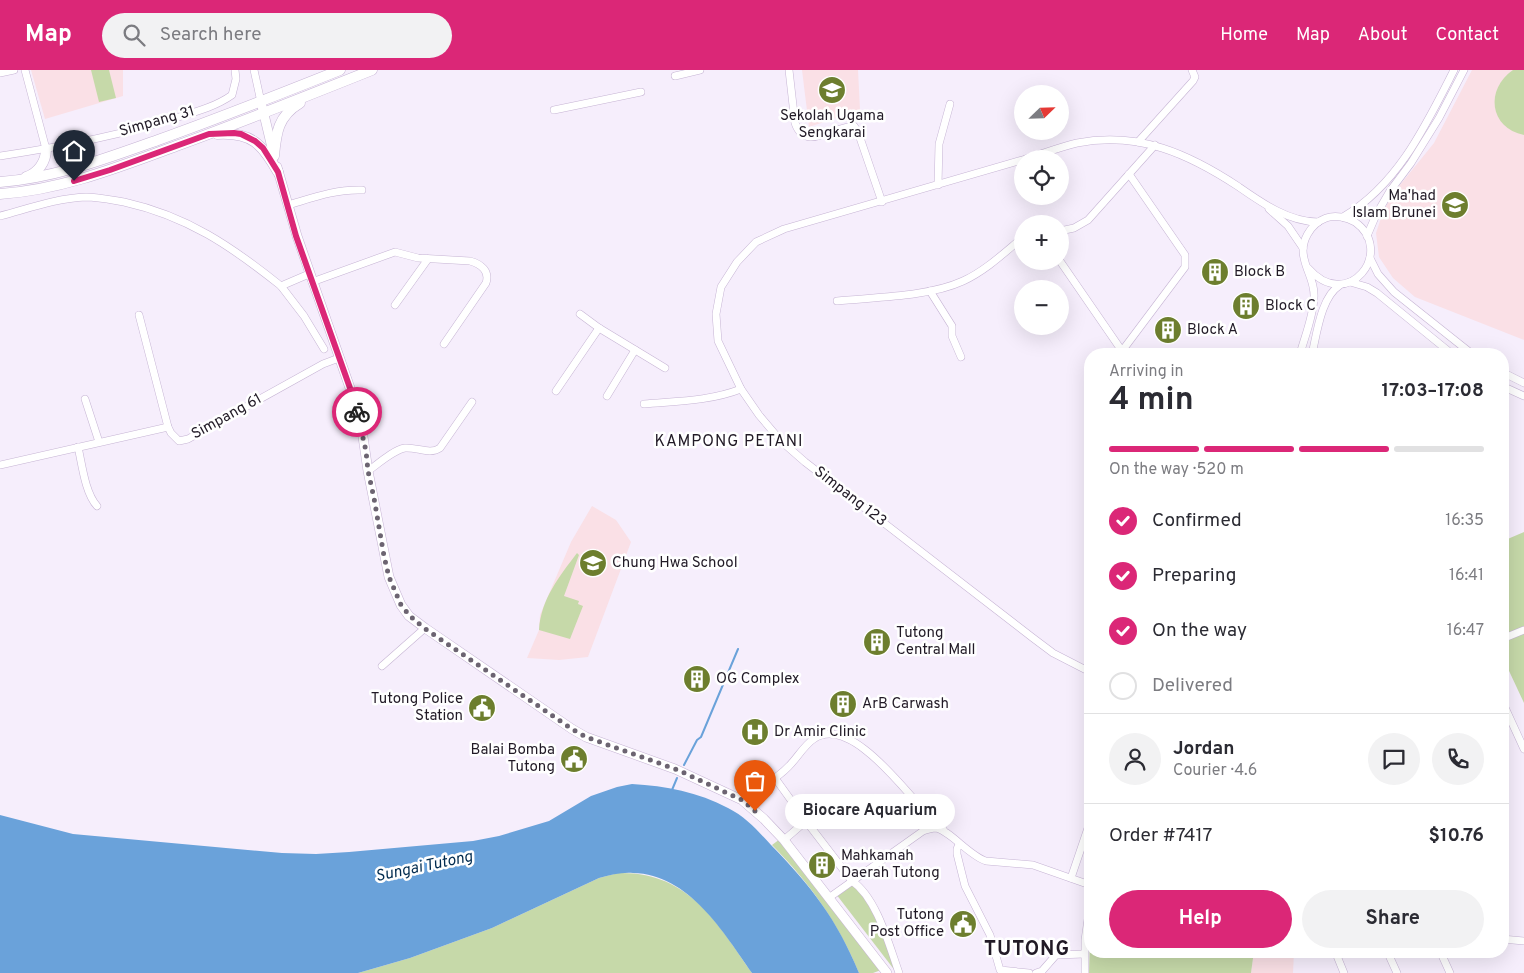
<!DOCTYPE html>
<meta charset="utf-8">
<style>
:root{--surface:#fff;--page:#f2f2f3;--text:#2b2b33;--muted:#7c7c81;--line:#e1e1e2;--accent:#db2777}
body{margin:0;font-family:Overpass,sans-serif;background:var(--page);color:var(--text);height:100vh;display:flex;flex-direction:column;font-size:19px;white-space:nowrap}
*{box-sizing:border-box;margin:0}
p{font-size:16px;color:var(--muted)}
.icon{flex:none;width:28px;height:28px;fill:none;stroke:currentColor;stroke-width:2;stroke-linecap:round;stroke-linejoin:round}
.map{position:relative;flex:1;overflow:hidden}
.side{position:absolute;left:1084px;top:278px;width:425px;height:610px;display:flex;flex-direction:column;background:var(--surface);border-radius:20px;box-shadow:0 5px 20px #0002}
.side>*{flex:none}
.needle{width:32px;rotate:67deg}
.fabs{position:absolute;left:1014px;top:15px;display:grid;gap:10px}
.fabs a{display:grid;place-items:center;width:55px;height:55px;border-radius:50%;background:var(--surface);box-shadow:0 5px 20px #0002;font-size:25px}
.pin{position:absolute;display:grid;place-items:center;width:42px;height:42px;color:#fff;margin:-51px -21px;border-radius:50% 50% 50% 0;rotate:-45deg;box-shadow:0 0 5px #0007}
.pin .icon{rotate:45deg}
.courier{position:absolute;display:grid;place-items:center;width:50px;height:50px;margin:-25px;border:4px solid #db2777;border-radius:50%;background:#fff;color:#222;box-shadow:0 1px 6px #0007}
.bubble{position:absolute;height:35px;border-radius:18px;background:var(--surface);box-shadow:0 5px 20px #0002;font-size:16px;font-weight:700;line-height:35px;text-align:center}
.overview em{font-style:normal;font-weight:700}
.overview div{display:flex;flex-direction:column-reverse}
.overview{display:flex;align-items:center;justify-content:space-between;height:85px;padding:0 25px}
h1{font-size:32px;font-weight:700;line-height:38px}
.bar{display:grid;grid-template-columns:repeat(4,1fr);gap:8px 5px;align-content:center;height:60px;padding:0 25px}
.bar i{height:6px;border-radius:4px;background:var(--line)}
.bar .selected{background:var(--accent)}
.bar p{grid-column:span 4}
.line{display:flex;align-items:center;gap:12px;padding:0 25px;border-top:1px solid var(--line)}
.line div{flex:1}
.round{display:grid;place-items:center;flex:none;width:52px;height:52px;border-radius:26px;background:var(--page)}
ol{padding:0 25px;list-style:none}
li{display:flex;align-items:center;gap:15px;height:55px}
li p{margin-inline-start:auto}
li .icon{padding:5px;border-radius:50%;background:var(--accent);color:#fff;stroke-width:4}
li:last-child{color:var(--muted)}
li i{width:28px;height:28px;border:2px solid var(--line);border-radius:50%}
.button{display:flex;gap:10px;margin-top:auto;padding:10px 25px}
.button a{flex:1;height:58px;border-radius:30px;background:var(--accent);color:#fff;font-size:20px;font-weight:700;line-height:58px;text-align:center}
.button a+a{background:var(--page);color:var(--text)}
header{display:flex;align-items:center;gap:30px;box-sizing:border-box;height:70px;padding:0 25px;background:var(--accent);color:#fff}
header strong{font-size:24px}
nav{display:flex;gap:28px;margin-inline-start:auto;font-size:18px}
.search{width:350px;height:45px;background:var(--page);display:flex;align-items:center;gap:12px;box-sizing:border-box;padding:0 18px;border-radius:28px;color:var(--muted);font-size:19px}
.map>svg:first-child{display:block}
.education{fill:#fae0e6}
.green{fill:#c6d9a9}
.water{fill:#6aa2da}
.lines{fill:none;stroke-linecap:round;stroke-linejoin:round}
.stream{stroke:#6aa2da;stroke-width:2}
.minor-casing{stroke:#c6b4d4;stroke-width:8}
.major-casing{stroke:#c6b4d4;stroke-width:10}
.highway-casing{stroke:#c6b4d4;stroke-width:11}
.minor{stroke:#fff;stroke-width:7}
.major{stroke:#fff;stroke-width:9}
.highway{stroke:#fff;stroke-width:10}
.done{stroke:#6c6471;stroke-width:5;stroke-dasharray:0 9}
.route{stroke:#db2777;stroke-width:6}
.labels{text-anchor:middle;dominant-baseline:central;stroke-width:5;stroke-linejoin:round;paint-order:stroke}
.poi-label{font-size:15px;fill:#211a26;stroke:#fff;text-anchor:start}
.street-label{font-size:15px;fill:#211a26;stroke:#fff}
.neighbourhood-label{font-size:16px;letter-spacing:1px;fill:#211a26;stroke:#fff}
.water-label{font-size:16px;font-style:italic;fill:#012b4f;stroke:#fff}
.district-label{font-size:20px;font-weight:bold;letter-spacing:1px;fill:#211a26;stroke:#fff}
</style>
<header>
<strong>Map</strong>
<div class="search"><svg class="icon" aria-label="search" viewBox="0 0 24 24"><circle cx="10" cy="10" r="6"/><path d="M15 15l6 6"/></svg>Search here</div>
<nav><a>Home</a><a>Map</a><a>About</a><a>Contact</a></nav>
</header>
<div class="map">
<svg width="1524" height="903" viewBox="0 0 1524 903">
<rect width="100%" height="100%" fill="#f6eefc"/>
<g class="education">
<polygon points="31,0 123,0 123,26 45,49"/>
<polygon points="802,0 858,0 860,40 809,57"/>
<polygon points="1472,0 1524,0 1524,270 1415,227 1393,208 1379,187 1376,163 1382,145 1391,126 1434,73"/>
<polygon points="592,436 616,450 631,472 588,587 559,590 527,588 539,560 540,545 571,472"/>
<polygon points="1254,881 1294,881 1293,903 1251,903"/>
</g>
<g class="green">
<polygon points="91,0 109,0 116,28 99,32"/>
<path d="M1513,0H1524V65C1489,58 1485,19 1513,0Z"/>
<polygon points="1524,462 1524,633 1503,588 1503,471"/>
<path d="M577,483L579,485L564,526L579,531L578,534L583,536L570,569L539,560C541,529 559,507 577,483Z"/>
<path d="M780,769L881,900L873,903H859C839,854 810,813 772,775Z"/>
<path d="M618,803C688,801 717,852 752,903H358L410,888L492,858L599,808Z"/>
<polygon points="854,811 876,845 896,902 836,824"/>
<polygon points="1090,866 1090,881 1254,881 1251,903 1089,903"/>
</g>
<path class="water" d="M632,714C666,716 698,722 728,738C746,747 758,761 771,775C811,816 837,849 859,903H752C724,863 689,804 633,803C622,802 611,805 599,808L492,858L410,888L358,903H0V745L73,764L282,783L316,784L349,782L473,771L499,766L549,751L591,726L617,717Z"/>
<g class="lines">
<g class="stream">
<polyline points="684,695 697,670 701,667 738,579"/>
<polyline points="672,720 677,708"/>
</g>
<g class="minor-casing">
<g id="minor">
<polyline points="25,0 46,79"/>
<polyline points="254,0 261,32"/>
<path d="M789,0L795,53C805,82 832,57 854,56L858,62L882,132"/>
<polyline points="0,3 14,0"/>
<polyline points="675,6 700,0"/>
<polyline points="554,40 641,22"/>
<polyline points="1138,72 1193,11 1195,7 1192,0"/>
<path d="M0,86C60,77 118,66 175,48C195,42 215,37 232,25L236,9L235,0"/>
<path d="M1025,89C1042,84 1060,77 1077,73C1139,61 1189,84 1239,117C1262,133 1289,152 1318,152"/>
<polyline points="1022,90 784,159 756,172 737,192 721,217 716,244 718,271 741,319 759,345 781,371 805,392 1033,568 1053,583 1090,602"/>
<polyline points="938,115 939,74 950,34"/>
<path d="M288,135C312,128 336,119 362,120"/>
<polyline points="1269,139 1288,156 1303,178"/>
<path d="M0,146C27,139 57,128 86,127C98,127 112,130 124,132C187,146 231,176 281,216L309,204"/>
<path d="M1343,147C1398,115 1426,55 1454,0"/>
<polyline points="1060,161 1074,158 1088,150 1155,75"/>
<polyline points="1367,166 1376,145 1390,121 1411,93 1439,48 1464,0"/>
<polyline points="1370,188 1378,204 1394,222 1472,284"/>
<polyline points="1060,191 1122,281 1185,197 1185,185 1129,104"/>
<path d="M312,212L395,182L418,188L470,191C481,194 490,201 486,213L444,274"/>
<polyline points="1350,212 1367,217 1377,223 1452,284"/>
<polyline points="281,216 304,246 324,279"/>
<polyline points="930,221 952,256 952,266 961,287"/>
<path d="M837,231C875,227 928,227 963,211C985,201 1004,183 1022,168"/>
<polyline points="395,235 428,189"/>
<polyline points="580,244 599,258 665,298"/>
<polyline points="139,245 168,357 171,363 179,371 188,369 323,294 339,288"/>
<path d="M1300,284C1305,266 1313,247 1314,228C1315,212 1307,203 1304,188C1300,172 1310,154 1326,148C1335,145 1347,147 1355,152C1396,181 1348,244 1308,198"/>
<path d="M1312,284C1317,263 1321,227 1340,215"/>
<polyline points="1502,302 1524,313"/>
<polyline points="1502,316 1524,326"/>
<polyline points="556,321 599,258"/>
<polyline points="607,326 635,280"/>
<polyline points="85,329 99,372"/>
<path d="M644,334C677,331 710,331 741,319"/>
<path d="M78,377C82,394 85,423 97,436"/>
<polyline points="0,395 168,357"/>
<path d="M368,401C378,394 393,380 405,378C417,377 430,385 440,378L472,332"/>
<polyline points="1502,569 1524,560"/>
<polyline points="382,596 425,558"/>
<polyline points="1502,631 1524,679"/>
<path d="M775,708L806,751L852,811C877,828 889,875 899,903"/>
<path d="M742,730C758,719 776,710 789,696C798,687 804,675 815,668C850,647 901,716 921,737C928,745 936,752 943,759"/>
<polyline points="784,770 806,751"/>
<polyline points="959,774 957,779 957,784 965,816 990,865 1000,900 1029,903"/>
<polyline points="1071,808 1090,752"/>
<path d="M830,827L923,761C927,760 931,758 935,758C949,759 969,786 986,791L1033,795L1090,815"/>
<polyline points="1502,869 1524,871"/>
<polyline points="1335,881 1344,903"/>
<polyline points="1387,881 1397,903"/>
<polyline points="1440,881 1450,903"/>
<polyline points="1036,903 1042,901 1056,885 1084,884"/>
<polyline points="1085,903 1085,870 1090,835"/>
</g>
</g>
<g class="major-casing">
<g id="major">
<polyline points="262,36 273,82"/>
<polyline points="277,97 297,166 350,318 362,360 368,401 389,507 401,535 409,546 425,558 572,659 586,667 675,699 742,730 764,749 784,770 887,903"/>
</g>
</g>
<g class="highway-casing">
<g id="highway">
<path d="M217,64C252,62 262,74 278,102"/>
<path d="M274,86C276,63 278,46 300,33"/>
<path d="M26,107C38,103 46,92 46,79"/>
<path d="M0,112C55,108 107,88 158,70C219,48 280,24 340,0"/>
<path d="M0,124C61,120 119,97 176,76C242,52 307,26 372,0"/>
</g>
</g>
<use href="#minor" class="minor"/>
<use href="#major" class="major"/>
<use href="#highway" class="highway"/>
</g>
<g class="lines">
<polyline class="done" points="357,342 366,381 368,401 374,428 384,486 389,507 401,535 410,546 424,558 572,659 586,667 678,700 742,730 755,741"/>
<polyline class="route" points="74,111 110,100 209,64 234,63 241,64 255,71 263,78 278,102 296,166 350,318 357,342"/>
</g>
<defs>
<g id="school-disc" transform="scale(1.4375)"><circle r="9.5" fill="#6d7e2e" stroke="#fff"/><path d="M0-5L7-2L0 1L-7-2ZM-4 1L0 2.5L4 1V4Q0 6-4 4Z" fill="#fff"/></g>
<g id="building-disc" transform="scale(1.4375)"><circle r="9.5" fill="#6d7e2e" stroke="#fff"/><path d="M-4-6H4V6H1V3H-1V6H-4ZM-2.5-4.3h1.7v1.8h-1.7ZM.8-4.3h1.7v1.8H.8ZM-2.5-1h1.7V.8h-1.7ZM.8-1h1.7V.8H.8Z" fill="#fff"/></g>
<g id="civic-disc" transform="scale(1.4375)"><circle r="9.5" fill="#6d7e2e" stroke="#fff"/><path d="M-.6-6.5H3V-4.5H.6V-3L4-1V1h2V6H-6V1h2V-1L-.6-3ZM-1.2 2.5V6h2.4V2.5Z" fill="#fff"/></g>
<g id="hospital-disc" transform="scale(1.4375)"><circle r="9.5" fill="#6d7e2e" stroke="#fff"/><path d="M-5-5h3v3.5h4V-5h3V5h-3V1.5h-4V5h-3Z" fill="#fff"/></g>
</defs>
<g fill-rule="evenodd">
<use href="#school-disc" x="832" y="20"/>
<use href="#school-disc" x="1455" y="135"/>
<use href="#building-disc" x="1215" y="202"/>
<use href="#building-disc" x="1246" y="236"/>
<use href="#building-disc" x="1168" y="260"/>
<use href="#school-disc" x="593" y="493"/>
<use href="#building-disc" x="877" y="572"/>
<use href="#building-disc" x="697" y="609"/>
<use href="#building-disc" x="843" y="634"/>
<use href="#civic-disc" x="482" y="638"/>
<use href="#hospital-disc" x="755" y="662"/>
<use href="#civic-disc" x="574" y="689"/>
<use href="#building-disc" x="822" y="795"/>
<use href="#civic-disc" x="963" y="854"/>
</g>
<g class="labels">
<g class="poi-label">
<text x="832" y="46" text-anchor="middle">Sekolah Ugama<tspan x="832" dy="17">Sengkarai</tspan></text>
<text x="1436" y="126" text-anchor="end">Ma'had<tspan x="1436" dy="17">Islam Brunei</tspan></text>
<text x="1234" y="202">Block B</text>
<text x="1265" y="236">Block C</text>
<text x="1187" y="260">Block A</text>
<text x="612" y="493">Chung Hwa School</text>
<text x="896" y="563">Tutong<tspan x="896" dy="17">Central Mall</tspan></text>
<text x="716" y="609">OG Complex</text>
<text x="463" y="629" text-anchor="end">Tutong Police<tspan x="463" dy="17">Station</tspan></text>
<text x="862" y="634">ArB Carwash</text>
<text x="774" y="662">Dr Amir Clinic</text>
<text x="555" y="680" text-anchor="end">Balai Bomba<tspan x="555" dy="17">Tutong</tspan></text>
<text x="841" y="786">Mahkamah<tspan x="841" dy="17">Daerah Tutong</tspan></text>
<text x="944" y="845" text-anchor="end">Tutong<tspan x="944" dy="17">Post Office</tspan></text>
</g>
<g class="street-label">
<text transform="translate(157 52) rotate(-16)">Simpang 31</text>
<text transform="translate(227 347) rotate(-29)">Simpang 61</text>
<text transform="translate(850 427) rotate(38)">Simpang 123</text>
</g>
<g class="neighbourhood-label">
<text x="729" y="372">KAMPONG PETANI</text>
</g>
<g class="water-label">
<text transform="translate(424 797) rotate(-12)">Sungai Tutong</text>
</g>
<g class="district-label">
<text x="1027" y="880">TUTONG</text>
</g>
</g>
</svg>
<div class="fabs">
<a><svg class="needle" viewBox="-14 -14 28 28"><path d="M0-13l5 13h-10z" fill="#e53935"/><path d="M0 13l5-13h-10z" fill="#7c7c81"/></svg></a>
<a><svg class="icon" aria-label="locate" viewBox="0 0 24 24"><circle cx="12" cy="12" r="6"/><path d="M12 2v4M12 18v4M2 12h4M18 12h4"/></svg></a>
<a>+</a>
<a>−</a>
</div>
<div class="pin" style="left:755px;top:741px;background:#ea580c"><svg class="icon" aria-label="bag" viewBox="0 0 24 24"><path d="M5 8h14l-1 12H6zM9 8a3 3 0 0 1 6 0"/></svg></div>
<div class="pin" style="left:74px;top:111px;background:#1f2937"><svg class="icon" aria-label="home" viewBox="0 0 24 24"><path d="M3 11l9-7 9 7M6 9v11h12V9"/></svg></div>
<div class="courier" style="left:357px;top:342px"><svg class="icon" aria-label="bike" viewBox="0 0 24 24"><circle cx="6" cy="16" r="4"/><circle cx="18" cy="16" r="4"/><path d="M6 16l4-8h5l3 8M10 8l3 8H6M13 5h3"/></svg></div>
<div class="bubble" style="left:785px;top:724px;width:170px">Biocare Aquarium</div>
<section class="side">
<div class="overview"><div><h1>4 min</h1><p>Arriving in</p></div><em>17:03–17:08</em></div>
<div class="bar"><i class="selected"></i><i class="selected"></i><i class="selected"></i><i></i><p>On the way · 520 m</p></div>
<ol>
<li><svg class="icon" aria-label="check" viewBox="0 0 24 24"><path d="M5 12l5 5 9-10"/></svg>Confirmed<p>16:35</p></li>
<li><svg class="icon" aria-label="check" viewBox="0 0 24 24"><path d="M5 12l5 5 9-10"/></svg>Preparing<p>16:41</p></li>
<li><svg class="icon" aria-label="check" viewBox="0 0 24 24"><path d="M5 12l5 5 9-10"/></svg>On the way<p>16:47</p></li>
<li><i></i>Delivered</li>
</ol>
<div class="line" style="height:90px"><a class="round"><svg class="icon" aria-label="person" viewBox="0 0 24 24"><circle cx="12" cy="8" r="4"/><path d="M4 21q1-7 8-7t8 7"/></svg></a><div><b>Jordan</b><p>Courier · 4.6</p></div><a class="round"><svg class="icon" aria-label="chat" viewBox="0 0 24 24"><path d="M4 5h16v11H9l-5 4z"/></svg></a><a class="round"><svg class="icon" aria-label="phone" viewBox="0 0 24 24"><path d="M5 4h4l2 5-3 2q2 4 5 5l2-3 5 2v4C11 20 4 13 5 4z"/></svg></a></div>
<div class="line" style="height:65px"><div>Order #7417</div><b>$10.76</b></div>
<div class="button"><a>Help</a><a>Share</a></div>
</section>
</div>
